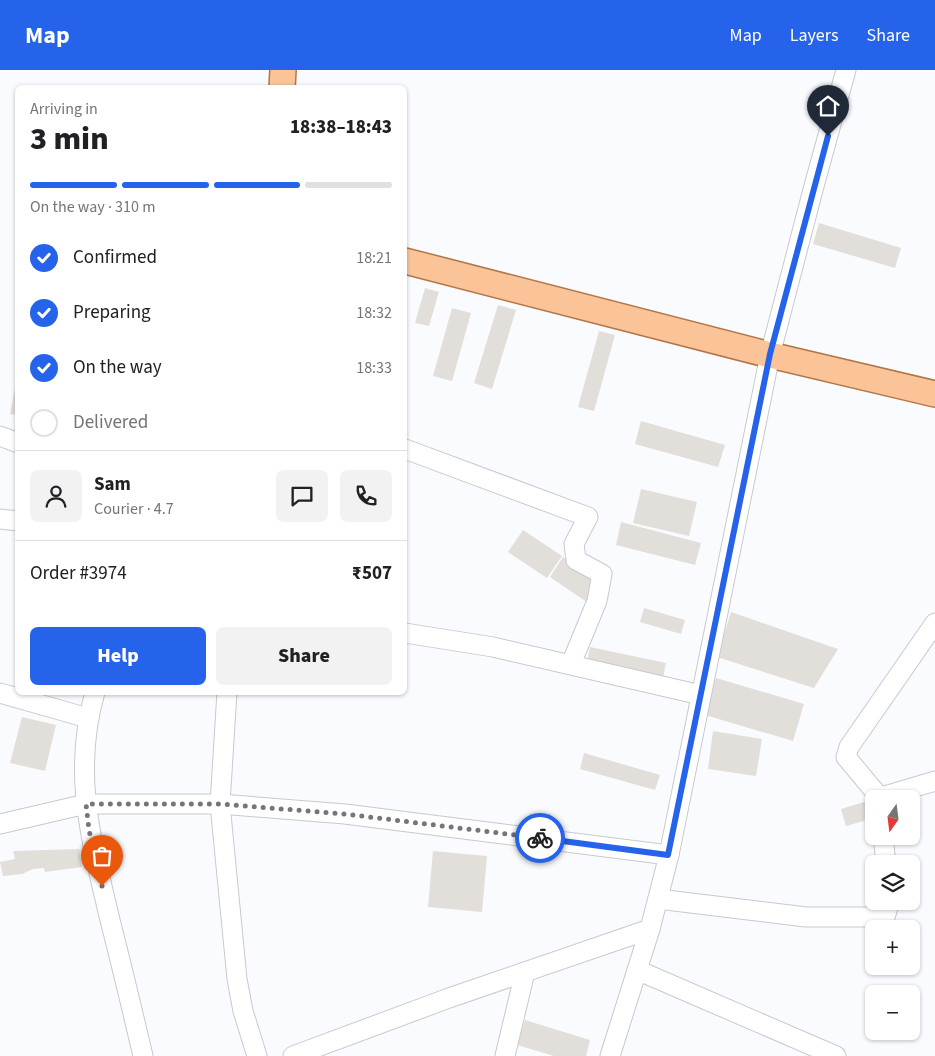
<!DOCTYPE html>
<meta charset="utf-8">
<style>
:root{--surface:#fff;--page:#f2f2f2;--text:#202124;--muted:#757577;--line:#e0e0e0;--accent:#2563eb}
body{margin:0;font-family:"Source Sans 3",sans-serif;background:var(--page);color:var(--text);height:100vh;display:flex;flex-direction:column;font-size:19px;white-space:nowrap}
*{box-sizing:border-box;margin:0}
p{font-size:16px;color:var(--muted)}
.icon{flex:none;width:28px;height:28px;fill:none;stroke:currentColor;stroke-width:2;stroke-linecap:round;stroke-linejoin:round}
.map{position:relative;flex:1;overflow:hidden}
.details{position:absolute;left:15px;top:15px;width:392px;height:610px;display:flex;flex-direction:column;background:var(--surface);border-radius:8px;box-shadow:0 1px 4px #0004}
.details>*{flex:none}
.needle{width:32px;rotate:194deg}
.tools{position:absolute;left:865px;top:720px;display:grid;gap:10px}
.tools a{display:grid;place-items:center;width:55px;height:55px;border-radius:8px;background:var(--surface);box-shadow:0 1px 4px #0004;font-size:25px}
.pin{position:absolute;display:grid;place-items:center;width:42px;height:42px;color:#fff;margin:-51px -21px;border-radius:50% 50% 50% 0;rotate:-45deg;box-shadow:0 0 5px #0007}
.pin .icon{rotate:45deg}
.courier{position:absolute;display:grid;place-items:center;width:50px;height:50px;margin:-25px;border:4px solid #2563eb;border-radius:50%;background:#fff;color:#222;box-shadow:0 1px 6px #0007}
.head em{font-style:normal;font-weight:800}
.head div{display:flex;flex-direction:column-reverse}
.head{display:flex;align-items:center;justify-content:space-between;height:85px;padding:0 15px}
h1{font-size:32px;font-weight:800;line-height:38px}
.bar{display:grid;grid-template-columns:repeat(4,1fr);gap:8px 5px;align-content:center;height:60px;padding:0 15px}
.bar i{height:6px;border-radius:4px;background:var(--line)}
.bar .selected{background:var(--accent)}
.bar p{grid-column:span 4}
.line{display:flex;align-items:center;gap:12px;padding:0 15px;border-top:1px solid var(--line)}
.line div{flex:1}
.round{display:grid;place-items:center;flex:none;width:52px;height:52px;border-radius:8px;background:var(--page)}
ol{padding:0 15px;list-style:none}
li{display:flex;align-items:center;gap:15px;height:55px}
li p{margin-inline-start:auto}
li .icon{padding:5px;border-radius:50%;background:var(--accent);color:#fff;stroke-width:4}
li:last-child{color:var(--muted)}
li i{width:28px;height:28px;border:2px solid var(--line);border-radius:50%}
.cta{display:flex;gap:10px;margin-top:auto;padding:10px 15px}
.cta a{flex:1;height:58px;border-radius:8px;background:var(--accent);color:#fff;font-size:20px;font-weight:800;line-height:58px;text-align:center}
.cta a+a{background:var(--page);color:var(--text)}
header{display:flex;align-items:center;gap:30px;box-sizing:border-box;height:70px;padding:0 25px;background:var(--accent);color:#fff}
header strong{font-size:24px}
nav{display:flex;gap:28px;margin-inline-start:auto;font-size:18px}
.map>svg:first-child{display:block}
.building{fill:#e2deda}
.lines{fill:none;stroke-linecap:round;stroke-linejoin:round}
.minor-casing{stroke:#c7c9ce;stroke-width:21}
.major-casing{stroke:#b27648;stroke-width:28}
.minor{stroke:#fff;stroke-width:19}
.major{stroke:#fbc498;stroke-width:25}
.done{stroke:#757679;stroke-width:5;stroke-dasharray:0 9}
.route{stroke:#2563eb;stroke-width:6}
</style>
<header>
<strong>Map</strong>
<nav><a>Map</a><a>Layers</a><a>Share</a></nav>
</header>
<div class="map">
<svg width="935" height="986" viewBox="0 0 935 986">
<rect width="100%" height="100%" fill="#fafbff"/>
<g class="building">
<polygon points="819,153 901,178 895,198 813,174"/>
<polygon points="425,218 439,222 429,256 415,253"/>
<polygon points="498,235 516,240 492,319 474,313"/>
<polygon points="452,238 471,243 452,311 433,306"/>
<polygon points="599,261 615,265 594,341 578,337"/>
<polygon points="15,318 18,319 18,345 10,344"/>
<polygon points="641,351 725,375 718,397 635,374"/>
<polygon points="641,419 697,432 689,466 633,453"/>
<polygon points="621,452 701,473 695,495 616,475"/>
<polygon points="523,460 562,486 547,508 508,482"/>
<polygon points="563,487 604,515 591,535 550,507"/>
<polygon points="644,538 685,550 681,564 640,552"/>
<polygon points="731,542 838,579 814,618 717,587"/>
<polygon points="590,577 666,593 663,608 587,592"/>
<polygon points="716,608 804,634 793,671 705,645"/>
<polygon points="22,647 56,655 45,701 10,693"/>
<polygon points="713,661 762,669 756,706 708,699"/>
<polygon points="584,683 660,705 655,720 580,699"/>
<polygon points="874,729 874,748 846,756 841,739"/>
<polygon points="79,779 82,797 45,802 44,798 33,799 22,804 3,806 0,792 15,789 13,781"/>
<polygon points="433,781 487,786 482,842 428,837"/>
<polygon points="525,950 590,970 586,986 554,986 517,975"/>
</g>
<g class="lines">
<g class="minor-casing">
<g id="minor">
<polyline points="0,366 18,373"/>
<polyline points="405,379 588,447 574,474 576,490 602,504 597,531 571,594"/>
<polyline points="0,449 18,451"/>
<polyline points="405,563 493,577 701,625"/>
<path d="M95,622C72,703 91,768 109,846C121,893 132,939 143,986"/>
<polyline points="227,622 220,734 237,909 243,941 257,986"/>
<polyline points="0,623 88,648"/>
<polyline points="881,727 935,711"/>
<polyline points="881,729 846,687 849,677 935,553"/>
<polyline points="0,754 86,734 220,734 345,744 669,785"/>
<polyline points="883,766 886,794"/>
<polyline points="658,829 806,847 885,847 890,831"/>
<polyline points="637,900 836,986"/>
<polyline points="293,986 449,928 650,859"/>
<polyline points="505,986 525,902"/>
<polyline points="610,986 650,859 669,785 770,285 814,116 846,0"/>
</g>
</g>
<g class="major-casing">
<g id="major">
<polyline points="282,18 283,0"/>
<polyline points="405,191 770,285 935,324"/>
</g>
</g>
<use href="#minor" class="minor"/>
<use href="#major" class="major"/>
</g>
<g class="lines">
<polyline class="done" points="102,816 89,760 86,734 220,734 345,744 540,768"/>
<polyline class="route" points="540,768 668,785 770,284 828,66"/>
</g>
</svg>
<div class="tools">
<a><svg class="needle" viewBox="-14 -14 28 28"><path d="M0-13l5 13h-10z" fill="#e53935"/><path d="M0 13l5-13h-10z" fill="#757577"/></svg></a>
<a><svg class="icon" aria-label="layers" viewBox="0 0 24 24"><path d="M12 4l9 5-9 5-9-5zM3 14l9 5 9-5"/></svg></a>
<a>+</a>
<a>−</a>
</div>
<div class="pin" style="left:102px;top:816px;background:#ea580c"><svg class="icon" aria-label="bag" viewBox="0 0 24 24"><path d="M5 8h14l-1 12H6zM9 8a3 3 0 0 1 6 0"/></svg></div>
<div class="pin" style="left:828px;top:66px;background:#1f2937"><svg class="icon" aria-label="home" viewBox="0 0 24 24"><path d="M3 11l9-7 9 7M6 9v11h12V9"/></svg></div>
<div class="courier" style="left:540px;top:768px"><svg class="icon" aria-label="bike" viewBox="0 0 24 24"><circle cx="6" cy="16" r="4"/><circle cx="18" cy="16" r="4"/><path d="M6 16l4-8h5l3 8M10 8l3 8H6M13 5h3"/></svg></div>
<section class="details">
<div class="head"><div><h1>3 min</h1><p>Arriving in</p></div><em>18:38–18:43</em></div>
<div class="bar"><i class="selected"></i><i class="selected"></i><i class="selected"></i><i></i><p>On the way · 310 m</p></div>
<ol>
<li><svg class="icon" aria-label="check" viewBox="0 0 24 24"><path d="M5 12l5 5 9-10"/></svg>Confirmed<p>18:21</p></li>
<li><svg class="icon" aria-label="check" viewBox="0 0 24 24"><path d="M5 12l5 5 9-10"/></svg>Preparing<p>18:32</p></li>
<li><svg class="icon" aria-label="check" viewBox="0 0 24 24"><path d="M5 12l5 5 9-10"/></svg>On the way<p>18:33</p></li>
<li><i></i>Delivered</li>
</ol>
<div class="line" style="height:90px"><a class="round"><svg class="icon" aria-label="person" viewBox="0 0 24 24"><circle cx="12" cy="8" r="4"/><path d="M4 21q1-7 8-7t8 7"/></svg></a><div><b>Sam</b><p>Courier · 4.7</p></div><a class="round"><svg class="icon" aria-label="chat" viewBox="0 0 24 24"><path d="M4 5h16v11H9l-5 4z"/></svg></a><a class="round"><svg class="icon" aria-label="phone" viewBox="0 0 24 24"><path d="M5 4h4l2 5-3 2q2 4 5 5l2-3 5 2v4C11 20 4 13 5 4z"/></svg></a></div>
<div class="line" style="height:65px"><div>Order #3974</div><b>₹507</b></div>
<div class="cta"><a>Help</a><a>Share</a></div>
</section>
</div>
